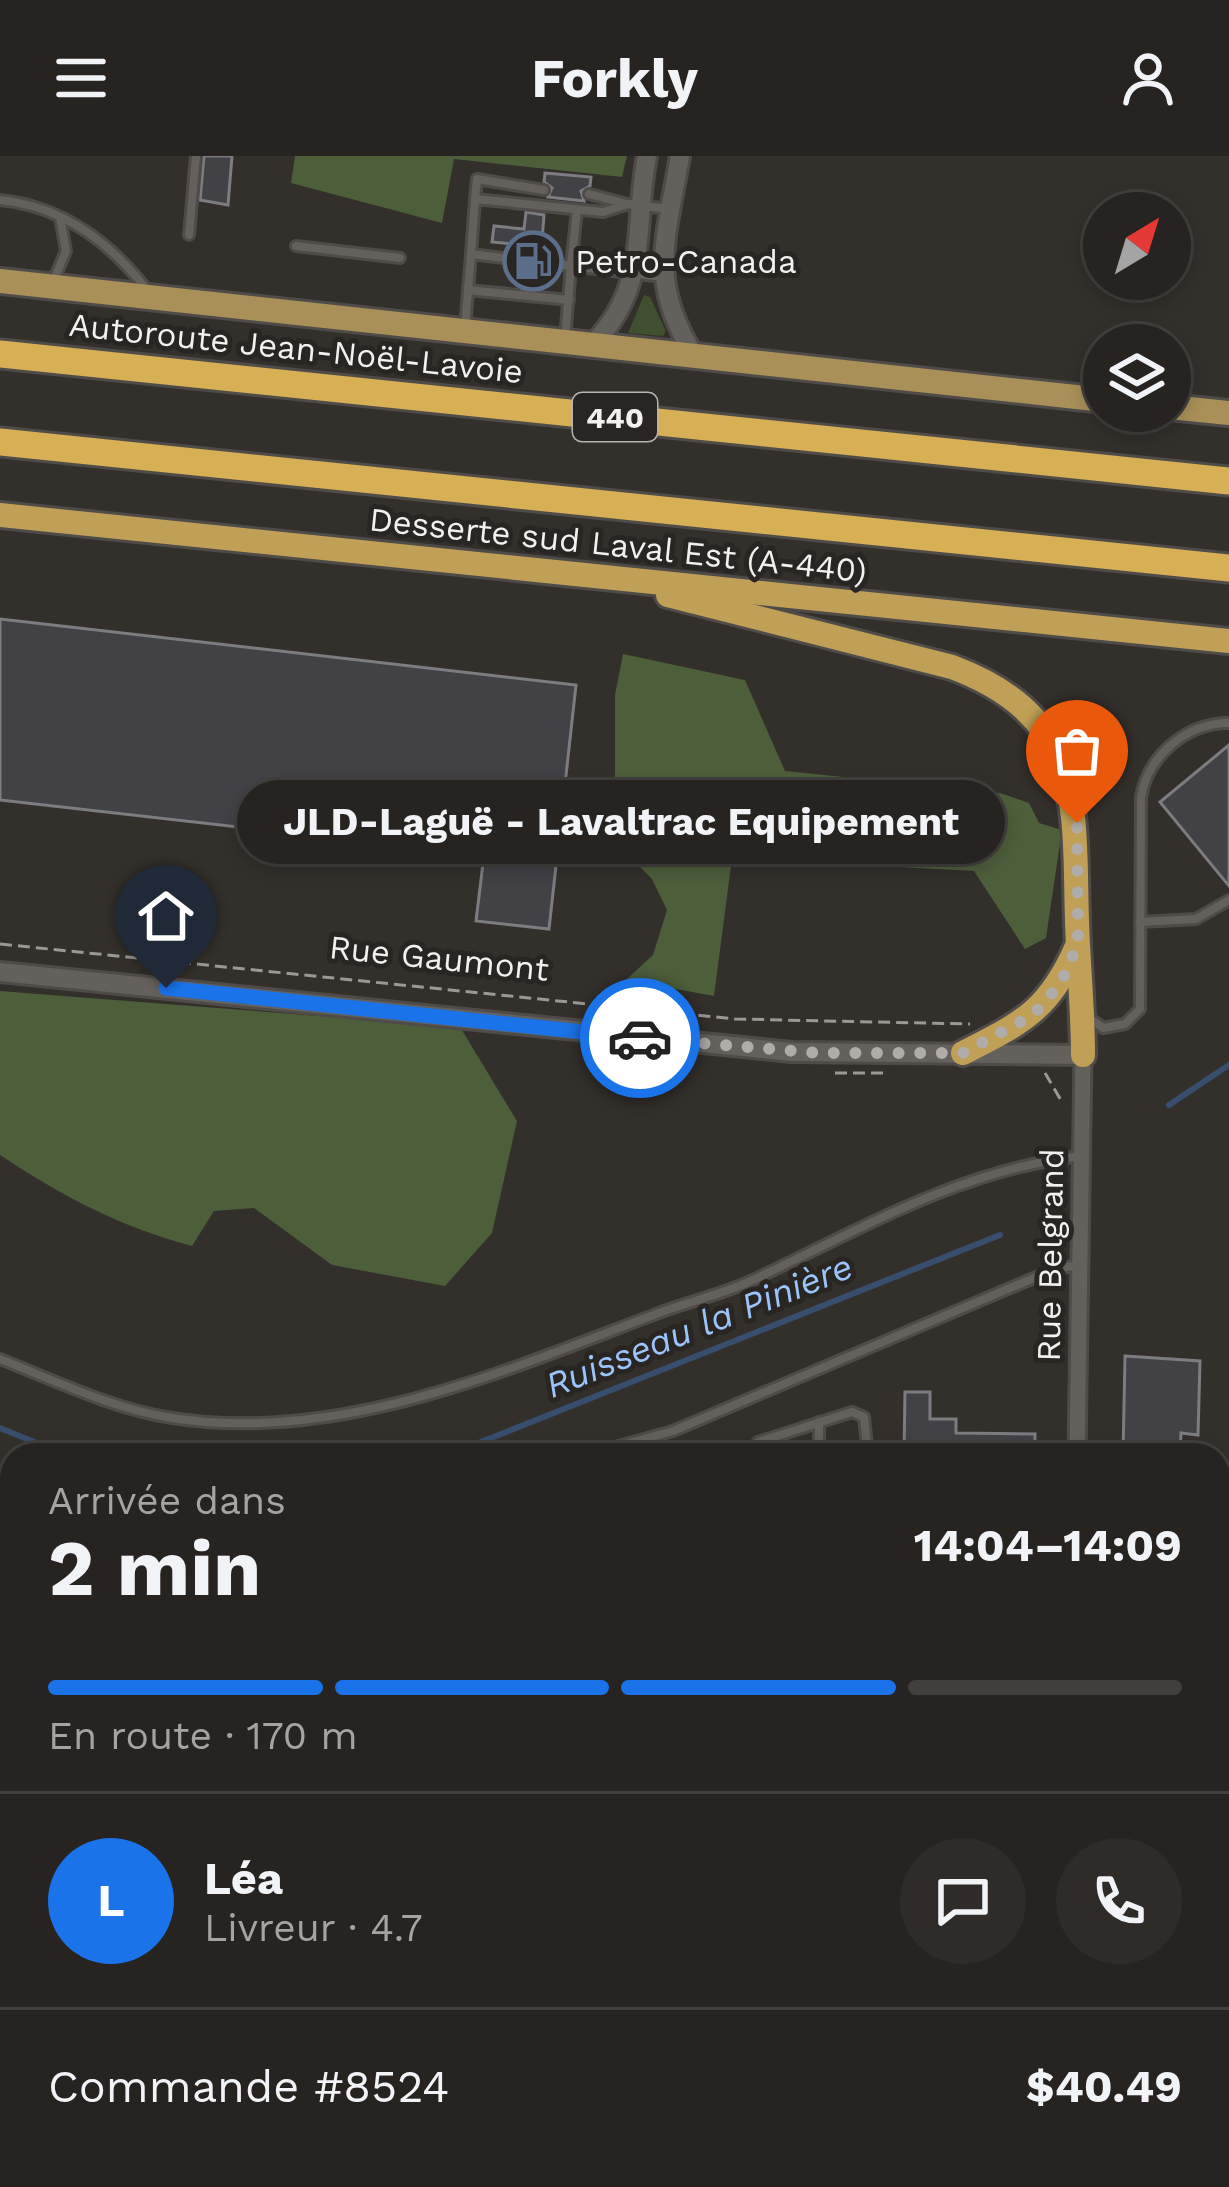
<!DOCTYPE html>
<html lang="fr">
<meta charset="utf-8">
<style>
:root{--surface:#262320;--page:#2e2b29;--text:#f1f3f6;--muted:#a4a4a5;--line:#42403e;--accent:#1a73e8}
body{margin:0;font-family:"Work Sans",sans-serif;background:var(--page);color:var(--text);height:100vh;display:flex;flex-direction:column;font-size:45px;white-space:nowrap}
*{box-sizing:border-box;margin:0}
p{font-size:39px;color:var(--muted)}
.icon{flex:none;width:66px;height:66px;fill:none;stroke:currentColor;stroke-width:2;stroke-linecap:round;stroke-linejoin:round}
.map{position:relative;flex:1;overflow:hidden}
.drawer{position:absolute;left:0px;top:1287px;width:1230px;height:744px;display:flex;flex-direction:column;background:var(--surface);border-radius:36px 36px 0 0;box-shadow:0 6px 18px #0003,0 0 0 3px var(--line)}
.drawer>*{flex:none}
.needle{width:78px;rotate:38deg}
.tools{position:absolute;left:1083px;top:36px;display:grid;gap:24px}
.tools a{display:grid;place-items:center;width:108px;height:108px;border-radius:50%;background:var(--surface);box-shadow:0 6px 18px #0003,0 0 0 3px var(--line);font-size:60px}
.pin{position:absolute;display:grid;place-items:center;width:102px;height:102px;color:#fff;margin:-123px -51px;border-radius:50% 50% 50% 0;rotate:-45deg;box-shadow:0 0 12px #0007}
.pin .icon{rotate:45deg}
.courier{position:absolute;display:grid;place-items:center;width:120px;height:120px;margin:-60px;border:9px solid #1a73e8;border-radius:50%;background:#fff;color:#222;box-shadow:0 3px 15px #0007}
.bubble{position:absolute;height:84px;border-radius:42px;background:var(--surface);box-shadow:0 6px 18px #0003,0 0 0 3px var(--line);font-size:39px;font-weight:700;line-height:84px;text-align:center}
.summary em{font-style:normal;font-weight:700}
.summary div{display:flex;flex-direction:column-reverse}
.summary{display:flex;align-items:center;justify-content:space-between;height:204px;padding:0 48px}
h1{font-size:78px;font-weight:700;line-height:90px}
.bar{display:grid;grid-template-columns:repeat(4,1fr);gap:18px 12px;align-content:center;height:144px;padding:0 48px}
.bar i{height:15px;border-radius:9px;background:var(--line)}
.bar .selected{background:var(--accent)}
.bar p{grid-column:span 4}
.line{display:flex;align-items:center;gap:30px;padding:0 48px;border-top:3px solid var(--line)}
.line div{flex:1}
.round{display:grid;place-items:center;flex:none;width:126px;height:126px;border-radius:63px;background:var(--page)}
header{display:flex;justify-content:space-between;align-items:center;height:156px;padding:0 48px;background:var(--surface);font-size:54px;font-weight:700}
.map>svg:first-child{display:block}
.green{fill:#3f4f2f}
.forest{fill:#4d5e3b}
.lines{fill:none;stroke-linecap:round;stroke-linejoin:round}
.stream{stroke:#374e6d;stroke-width:6}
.building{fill:#414146;stroke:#7c7c81;stroke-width:3}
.service-casing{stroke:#4f4b48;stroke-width:14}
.minor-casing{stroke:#4f4b48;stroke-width:21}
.tertiary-casing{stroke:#4f4b48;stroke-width:24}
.primary-casing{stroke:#4f4b48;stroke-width:30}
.trunk-casing{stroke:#4f4b48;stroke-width:30}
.motorway-casing{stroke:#4f4b48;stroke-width:33}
.path{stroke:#9b9895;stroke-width:3;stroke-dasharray:12 6;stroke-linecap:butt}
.service{stroke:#64605c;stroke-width:8}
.minor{stroke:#64605c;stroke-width:15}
.tertiary{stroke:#64605c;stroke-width:18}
.primary{stroke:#a99058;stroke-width:24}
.trunk{stroke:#c0a056;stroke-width:24}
.motorway{stroke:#d7b055;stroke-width:27}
.done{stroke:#b0acaa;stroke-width:12;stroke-dasharray:0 21.6}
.route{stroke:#1a73e8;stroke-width:15}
.labels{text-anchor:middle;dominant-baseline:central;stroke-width:10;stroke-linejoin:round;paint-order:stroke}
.shield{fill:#292522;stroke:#b6b3b1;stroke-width:3}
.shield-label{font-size:30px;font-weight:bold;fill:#f3f0ee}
.poi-label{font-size:33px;fill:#f3f0ee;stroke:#292522;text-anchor:start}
.street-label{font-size:33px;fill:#f3f0ee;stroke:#292522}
.water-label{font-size:36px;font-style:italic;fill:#9bc4fa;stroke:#292522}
</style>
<header><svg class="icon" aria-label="menu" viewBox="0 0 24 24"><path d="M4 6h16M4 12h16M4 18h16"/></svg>Forkly<svg class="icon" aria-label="person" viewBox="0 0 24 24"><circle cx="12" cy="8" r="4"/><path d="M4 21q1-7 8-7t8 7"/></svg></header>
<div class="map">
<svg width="1229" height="2031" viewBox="0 0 1229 2031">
<rect width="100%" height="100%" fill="#332f2b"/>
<polygon class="green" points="644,139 650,141 666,175 663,180 628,177"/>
<g class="forest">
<polygon points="295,0 627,0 622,21 454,3 442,67 291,27"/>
<polygon points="623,498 745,524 785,615 1000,637 1029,647 1039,667 1062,674 1046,782 1025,793 974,715 732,702 714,840 626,824 653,799 667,754 652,723 615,686 615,539"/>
<path d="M0,835L460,871L517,965L492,1077L445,1130L332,1109L254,1052L214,1055L192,1090C120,1071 62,1040 0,999Z"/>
</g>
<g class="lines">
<g class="stream">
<polyline points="1169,949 1229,909"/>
<polyline points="0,1272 66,1299"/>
<polyline points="414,1299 471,1290 1000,1079"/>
</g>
</g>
<g class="building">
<polygon points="204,0 232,0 228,49 200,44"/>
<polygon points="545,17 591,21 590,30 581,35 584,45 548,41 552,32 544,26"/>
<polygon points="526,56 544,59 541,98 522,96 522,89 492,86 494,70 524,73"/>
<polygon points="0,463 576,529 549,773 476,765 484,699 0,644"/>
<polygon points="1229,589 1229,730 1160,646"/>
<polygon points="1125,1200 1200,1205 1198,1279 1181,1277 1180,1299 1123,1299"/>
<polygon points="905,1236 930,1236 930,1263 956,1263 956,1277 1035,1278 1035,1299 904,1299"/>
</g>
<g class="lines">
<g class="service-casing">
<g id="service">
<polyline points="589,38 627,48"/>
<polyline points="475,43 477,23 544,34"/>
<path d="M0,44C61,50 110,86 147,134"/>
<polyline points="189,79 196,0"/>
<polyline points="296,90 400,102"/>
<polyline points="471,98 475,43 603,56 628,48 668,53"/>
<polyline points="53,126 66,95 60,61"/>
<polyline points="468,134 569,144"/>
<polyline points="465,172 471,98 571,110 577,54"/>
<polyline points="565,183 571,110 663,121"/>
<polyline points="1140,766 1196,763 1229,744"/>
<path d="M1088,861L1103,872L1125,868L1140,853L1141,641C1148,600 1186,567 1229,567"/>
<path d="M0,1203C56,1225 113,1253 172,1262C338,1288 505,1215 656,1158C687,1146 720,1139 751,1125C859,1074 959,1014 1081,1000"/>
<polyline points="819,1266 819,1299"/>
<polyline points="586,1299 673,1275 1055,1113 1079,1109"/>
<polyline points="750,1299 758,1286 852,1256 864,1261 868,1299"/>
<polyline points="0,1335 12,1339"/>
<polyline points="0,1559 12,1557"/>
<polyline points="809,2019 832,2031"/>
<polyline points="617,2031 618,2019"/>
</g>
</g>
<g class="minor-casing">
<g id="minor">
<polyline points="1077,1299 1083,899"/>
<polyline points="1218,1403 1229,1402"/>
</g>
</g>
<g class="tertiary-casing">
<g id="tertiary">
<path d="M680,0C666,84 647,125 695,201"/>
<path d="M593,188C650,129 633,73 647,0"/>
<polyline points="0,816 792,896 1083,899"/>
</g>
</g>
<g class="primary-casing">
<g id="primary">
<polyline points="0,125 1104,244"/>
<polyline points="1170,251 1229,257"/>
</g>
</g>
<g class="trunk-casing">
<g id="trunk">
<polyline points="0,359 1229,485"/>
<path d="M668,439L952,511C1096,565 1071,667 1078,789C1080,826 1083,862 1083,899"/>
<path d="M963,897C1024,866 1049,854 1077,790"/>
</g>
</g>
<g class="motorway-casing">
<g id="motorway">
<polyline points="0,198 1229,325"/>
<polyline points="0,286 1229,412"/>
</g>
</g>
<g class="path">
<polyline points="523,81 557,85"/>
<polyline points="0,788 735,863 970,868"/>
<polyline points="835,917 886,917"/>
<polyline points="1045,917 1062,946"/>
</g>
<use href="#service" class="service"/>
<use href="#minor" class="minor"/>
<use href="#tertiary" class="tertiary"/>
<use href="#primary" class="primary"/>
<use href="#trunk" class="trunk"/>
<use href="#motorway" class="motorway"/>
</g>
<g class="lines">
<polyline class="done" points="640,882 819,897 963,897 1033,859 1061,827 1078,787 1077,667"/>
<polyline class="route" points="166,832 640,882"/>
</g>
<defs>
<g id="fuel-ring" transform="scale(3)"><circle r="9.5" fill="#292522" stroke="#5c6f8a" stroke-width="1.5"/><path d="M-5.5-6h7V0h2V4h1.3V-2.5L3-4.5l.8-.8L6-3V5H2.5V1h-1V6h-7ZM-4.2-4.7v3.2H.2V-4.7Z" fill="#5c6f8a"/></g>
</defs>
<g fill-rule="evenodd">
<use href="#fuel-ring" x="533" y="105"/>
</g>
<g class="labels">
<rect class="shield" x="573" y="237" width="84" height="48" rx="9"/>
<g class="shield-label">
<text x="615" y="261">440</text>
</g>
<g class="poi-label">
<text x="575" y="105">Petro-Canada</text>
</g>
<g class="street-label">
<text transform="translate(296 192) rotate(6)">Autoroute Jean-Noël-Lavoie</text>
<text transform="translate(618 389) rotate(6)">Desserte sud Laval Est (A-440)</text>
<text transform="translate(439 802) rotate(6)">Rue Gaumont</text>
<text transform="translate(1050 1099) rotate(-89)">Rue Belgrand</text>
</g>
<g class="water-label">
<text transform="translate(699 1170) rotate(-22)">Ruisseau la Pinière</text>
</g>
</g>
</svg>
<div class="tools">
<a><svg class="needle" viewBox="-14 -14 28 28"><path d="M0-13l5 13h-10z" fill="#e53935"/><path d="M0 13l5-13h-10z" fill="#a4a4a5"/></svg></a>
<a><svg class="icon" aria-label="layers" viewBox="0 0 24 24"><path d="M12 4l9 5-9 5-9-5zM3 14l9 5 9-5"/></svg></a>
</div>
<div class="pin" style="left:1077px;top:667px;background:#ea580c"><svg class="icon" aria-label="bag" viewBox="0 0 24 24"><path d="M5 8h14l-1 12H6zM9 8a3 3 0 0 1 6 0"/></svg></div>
<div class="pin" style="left:166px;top:832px;background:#1f2937"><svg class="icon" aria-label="home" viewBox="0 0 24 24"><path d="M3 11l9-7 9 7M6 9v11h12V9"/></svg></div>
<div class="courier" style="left:640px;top:882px"><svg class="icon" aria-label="car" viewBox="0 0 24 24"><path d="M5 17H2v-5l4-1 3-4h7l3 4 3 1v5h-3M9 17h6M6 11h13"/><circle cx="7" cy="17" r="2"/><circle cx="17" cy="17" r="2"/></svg></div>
<div class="bubble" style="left:237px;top:624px;width:768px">JLD-Laguë - Lavaltrac Equipement</div>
<section class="drawer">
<div class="summary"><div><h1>2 min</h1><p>Arrivée dans</p></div><em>14:04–14:09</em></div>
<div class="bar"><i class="selected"></i><i class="selected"></i><i class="selected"></i><i></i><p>En route · 170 m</p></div>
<div class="line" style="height:216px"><b class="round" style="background:var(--accent);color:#fff">L</b><div><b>Léa</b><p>Livreur · 4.7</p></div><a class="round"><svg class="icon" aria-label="chat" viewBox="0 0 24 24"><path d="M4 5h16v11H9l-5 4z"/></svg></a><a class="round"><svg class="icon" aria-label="phone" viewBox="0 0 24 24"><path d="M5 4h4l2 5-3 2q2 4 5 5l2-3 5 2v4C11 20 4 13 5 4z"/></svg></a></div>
<div class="line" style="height:156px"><div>Commande #8524</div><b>$40.49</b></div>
</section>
</div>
